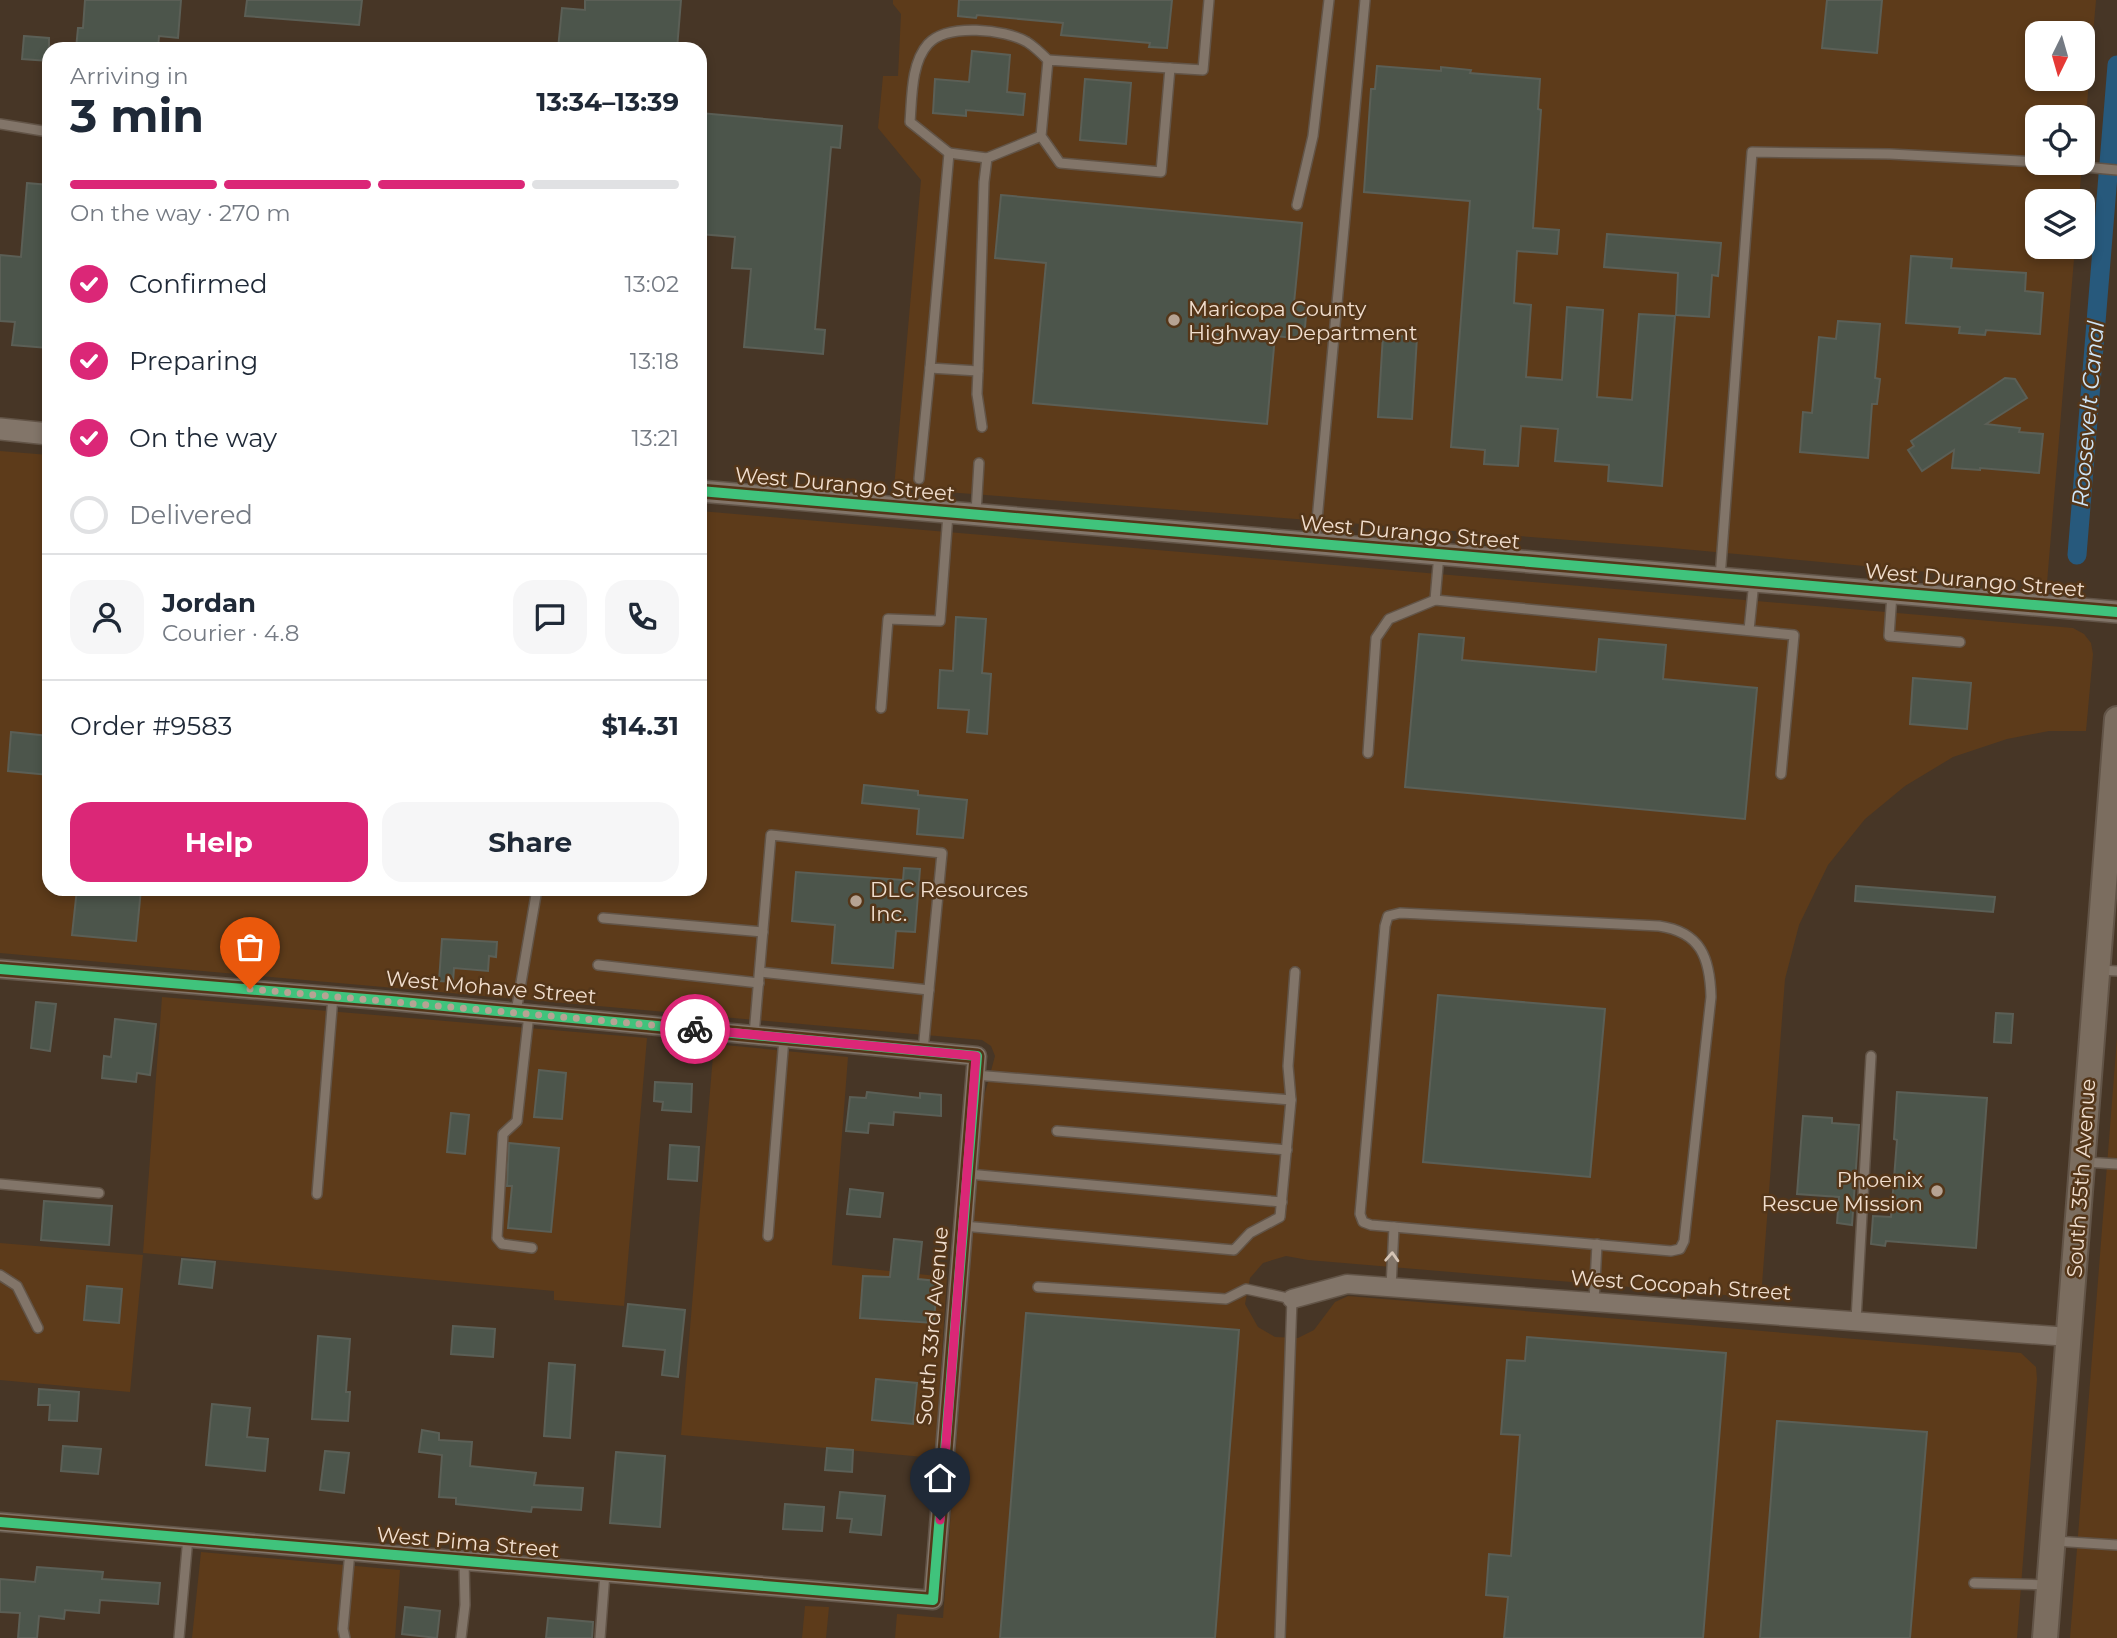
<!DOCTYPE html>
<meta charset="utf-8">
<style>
:root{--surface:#fff;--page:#f6f6f7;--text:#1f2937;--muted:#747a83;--line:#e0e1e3;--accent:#db2777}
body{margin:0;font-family:Montserrat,sans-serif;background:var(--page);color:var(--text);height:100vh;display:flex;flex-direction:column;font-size:26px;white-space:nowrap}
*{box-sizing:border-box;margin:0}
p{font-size:23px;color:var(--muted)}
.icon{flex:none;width:38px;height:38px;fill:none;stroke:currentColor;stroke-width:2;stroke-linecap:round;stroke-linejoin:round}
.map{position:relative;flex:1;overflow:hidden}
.side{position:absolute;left:42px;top:42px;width:665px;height:854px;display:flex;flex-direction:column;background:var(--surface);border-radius:21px;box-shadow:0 4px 10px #0003}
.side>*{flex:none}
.needle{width:46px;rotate:185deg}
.buttons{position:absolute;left:2025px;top:21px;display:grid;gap:14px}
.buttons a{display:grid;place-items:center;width:70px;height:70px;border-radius:14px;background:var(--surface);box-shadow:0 4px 10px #0003;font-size:35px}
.pin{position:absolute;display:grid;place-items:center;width:60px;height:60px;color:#fff;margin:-72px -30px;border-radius:50% 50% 50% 0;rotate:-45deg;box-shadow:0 0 7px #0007}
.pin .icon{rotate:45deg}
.courier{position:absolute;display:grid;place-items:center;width:70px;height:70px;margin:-35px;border:5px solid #db2777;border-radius:50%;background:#fff;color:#222;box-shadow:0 2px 9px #0007}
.summary em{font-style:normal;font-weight:700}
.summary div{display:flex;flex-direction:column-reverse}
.summary{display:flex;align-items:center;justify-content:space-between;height:119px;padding:0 28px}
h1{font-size:46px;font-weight:700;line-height:52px}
.bar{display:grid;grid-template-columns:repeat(4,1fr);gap:10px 7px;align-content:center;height:84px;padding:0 28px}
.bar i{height:9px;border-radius:5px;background:var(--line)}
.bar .on{background:var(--accent)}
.bar p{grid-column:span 4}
.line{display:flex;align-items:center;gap:18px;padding:0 28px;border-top:2px solid var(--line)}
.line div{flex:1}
.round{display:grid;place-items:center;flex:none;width:74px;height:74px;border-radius:21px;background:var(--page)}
ol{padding:0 28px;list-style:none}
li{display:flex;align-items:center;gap:21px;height:77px}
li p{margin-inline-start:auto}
li .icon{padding:7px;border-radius:50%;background:var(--accent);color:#fff;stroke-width:4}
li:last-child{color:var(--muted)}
li i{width:38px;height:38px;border:4px solid var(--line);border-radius:50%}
.button{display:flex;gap:14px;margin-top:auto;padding:14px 28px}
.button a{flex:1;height:80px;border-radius:21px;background:var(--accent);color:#fff;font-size:28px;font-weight:700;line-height:80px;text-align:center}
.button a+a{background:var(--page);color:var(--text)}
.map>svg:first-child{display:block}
.built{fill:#5d3b1a;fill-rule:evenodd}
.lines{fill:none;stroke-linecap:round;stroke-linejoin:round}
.canal{stroke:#27597c;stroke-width:19}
.building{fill:#4c554b;stroke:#5b5f56;stroke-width:2}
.service-casing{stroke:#625447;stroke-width:12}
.minor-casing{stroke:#625447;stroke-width:21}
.tertiary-casing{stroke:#625447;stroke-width:24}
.secondary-casing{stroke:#625447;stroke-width:28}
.service{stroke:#827569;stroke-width:9}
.minor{stroke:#827569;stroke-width:18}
.tertiary{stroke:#827569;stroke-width:21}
.secondary{stroke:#7b6d5f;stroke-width:24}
.cycleway-casing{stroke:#543619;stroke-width:15}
.cycleway{stroke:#40c37c;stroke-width:10}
.oneway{stroke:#d5c4b5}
.done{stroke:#b6a393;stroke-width:7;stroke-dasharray:0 12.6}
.route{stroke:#db2777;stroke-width:9}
.poi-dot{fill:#b6a393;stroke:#543619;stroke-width:2.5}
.labels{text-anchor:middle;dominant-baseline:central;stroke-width:5;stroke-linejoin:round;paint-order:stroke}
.poi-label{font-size:21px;fill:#f1dece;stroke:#543619;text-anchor:start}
.street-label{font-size:21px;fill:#f1dece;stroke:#543619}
.water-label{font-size:23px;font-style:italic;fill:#cfe6f9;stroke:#543619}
</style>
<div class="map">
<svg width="2117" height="1638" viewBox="0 0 2117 1638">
<rect width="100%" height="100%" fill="#473626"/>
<g class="built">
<path d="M893,0H2096L2082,162V117H2037V163H2082L2079,201H2037V247H2075L2047,583L1661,547L894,488L921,180L878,128L883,76H898L901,14L893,4ZM2037,33H2082V79H2037Z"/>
<polygon points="0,451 49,455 49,889 700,889 700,511 2073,628 2084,634 2091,643 2093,654 2086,731 2049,731 2007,739 1953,757 1905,786 1865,819 1828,865 1799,925 1785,979 1761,1298 1308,1260 1286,1256 1263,1263 1250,1278 1245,1304 1258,1327 1275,1337 1298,1338 1314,1330 1335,1302 1348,1296 2021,1353 2036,1367 2037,1379 2017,1638 895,1638 897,1614 943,1618 982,1104 995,1056 991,1046 982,1040 0,953"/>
<polygon points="162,997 647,1038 624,1306 554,1300 554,1291 143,1253"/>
<polygon points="2117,1038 2117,1638 2070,1638"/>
<polygon points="714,1044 848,1057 832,1265 947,1277 935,1458 681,1435"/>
<polygon points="0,1243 143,1255 130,1392 0,1380"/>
<polygon points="201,1552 400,1570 395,1638 192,1638"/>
<polygon points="805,1606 829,1607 826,1638 802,1638"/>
</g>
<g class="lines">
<polyline class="canal" points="2077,555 2117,65"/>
</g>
<g class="building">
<polygon points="85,0 181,0 178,38 159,36 158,49 76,49 78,28 83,28"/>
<polygon points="247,0 362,0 359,25 245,16"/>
<polygon points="585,0 681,0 677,49 558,49 562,8 585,10"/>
<polygon points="959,0 1172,0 1167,48 1149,47 1150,43 1061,35 1063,23 977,15 976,18 958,16"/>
<polygon points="1827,0 1882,0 1877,53 1822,48"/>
<polygon points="24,36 49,38 49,61 22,59"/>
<polygon points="972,51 1010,55 1007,92 1025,94 1023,115 966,110 966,116 933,113 935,79 969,82"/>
<polygon points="1377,66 1441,71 1441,67 1471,70 1470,73 1540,79 1538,109 1541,110 1533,228 1559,230 1557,254 1517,251 1514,303 1531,305 1526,377 1562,380 1567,307 1603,310 1597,397 1632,400 1639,314 1675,316 1662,486 1608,481 1609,465 1555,461 1558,429 1521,426 1518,466 1484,464 1485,450 1451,447 1470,201 1364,192 1371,89 1375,89"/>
<polygon points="1085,79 1131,83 1126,144 1080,140"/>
<polygon points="700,113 842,126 840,148 831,147 815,329 825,330 823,354 744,347 751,269 732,268 735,237 700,234"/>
<polygon points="27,183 49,185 48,348 12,345 15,322 0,321 0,255 21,257"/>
<polygon points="1001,195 1302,223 1294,303 1307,304 1304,339 1275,336 1267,424 1033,403 1046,263 995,258"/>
<polygon points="1607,234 1721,243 1718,276 1712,275 1709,317 1676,315 1678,273 1604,267"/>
<polygon points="1911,256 1952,259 1951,268 2026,273 2025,291 2043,293 2040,334 1986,330 1985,335 1959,333 1960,327 1906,323"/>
<polygon points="1838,321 1880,324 1875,378 1880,379 1877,404 1872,404 1868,458 1800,452 1803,412 1812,413 1819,337 1836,339"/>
<polygon points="1383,335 1417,337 1412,419 1378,417"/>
<polygon points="2005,378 2015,379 2027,398 1986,424 2020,428 2019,432 2043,434 2039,473 1980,468 1980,470 1952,468 1954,450 1922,471 1908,450 1914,446 1911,441"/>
<polygon points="956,617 986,619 982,673 991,674 987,734 967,732 969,710 938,708 940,670 953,671"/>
<polygon points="1419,634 1464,638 1462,660 1596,672 1599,639 1666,645 1663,679 1757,688 1745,819 1405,787"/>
<polygon points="1913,678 1971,683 1967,729 1910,724"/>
<polygon points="11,732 49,736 49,775 8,771"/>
<polygon points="864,785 918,791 918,795 967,800 963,838 917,834 919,809 862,803"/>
<polygon points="904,868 920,869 915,932 896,931 893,968 832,963 835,925 792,921 796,872 903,880"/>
<polygon points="1856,886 1995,897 1993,912 1855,901"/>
<polygon points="77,889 141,889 136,941 72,935"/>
<polygon points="442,939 497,942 496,957 489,956 488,971 454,968 453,982 439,981"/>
<polygon points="1438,995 1605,1009 1590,1177 1423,1162"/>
<polygon points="36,1002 56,1004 50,1051 31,1048"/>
<polygon points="1996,1013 2013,1014 2011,1043 1994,1042"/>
<polygon points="115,1019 156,1024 150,1075 137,1073 136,1082 102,1078 104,1056 111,1057"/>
<polygon points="539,1070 566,1073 562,1119 534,1117"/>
<polygon points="655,1082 692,1084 691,1112 662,1110 663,1102 654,1101"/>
<polygon points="867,1092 920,1098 920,1093 941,1095 941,1116 894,1112 893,1125 869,1123 868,1133 846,1131 850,1097 866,1098"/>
<polygon points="1897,1092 1987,1098 1976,1248 1886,1241 1885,1246 1871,1244 1873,1216 1891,1217 1897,1140 1894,1139"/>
<polygon points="451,1113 469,1115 465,1154 447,1152"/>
<polygon points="1803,1116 1832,1118 1832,1123 1859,1125 1852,1225 1837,1223 1839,1197 1797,1194"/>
<polygon points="509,1143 559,1148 551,1232 508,1228 512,1186 507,1186"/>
<polygon points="670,1145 699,1147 697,1181 668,1179"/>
<polygon points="850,1189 883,1193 880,1217 847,1214"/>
<polygon points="44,1201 112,1206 109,1245 41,1240"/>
<polygon points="894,1239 922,1242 918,1279 937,1281 934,1323 860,1318 863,1276 890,1277"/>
<polygon points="182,1259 215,1262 212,1288 179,1284"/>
<polygon points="87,1286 122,1289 119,1323 84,1320"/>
<polygon points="628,1304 685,1310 678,1377 662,1375 665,1350 623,1346"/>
<polygon points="1026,1313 1239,1330 1215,1638 1000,1638"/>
<polygon points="453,1326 495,1329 493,1357 451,1354"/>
<polygon points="318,1336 350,1339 346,1392 350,1392 348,1421 312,1419"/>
<polygon points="1527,1337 1726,1353 1703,1638 1504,1638 1508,1597 1486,1595 1489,1554 1511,1556 1520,1435 1501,1434 1507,1360 1525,1361"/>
<polygon points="549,1363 575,1365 570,1438 544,1436"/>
<polygon points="876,1379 917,1383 913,1424 872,1420"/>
<polygon points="39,1389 79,1392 77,1421 49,1420 50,1405 38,1405"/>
<polygon points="212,1404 250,1408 247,1437 268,1439 265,1471 206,1465"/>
<polygon points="1777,1421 1927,1432 1910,1638 1760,1638"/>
<polygon points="422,1430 439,1433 439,1440 472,1442 470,1466 536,1473 534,1485 583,1488 581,1510 532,1507 531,1512 456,1504 456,1498 439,1497 442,1455 419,1452"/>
<polygon points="63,1446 101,1449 98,1474 61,1471"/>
<polygon points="827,1448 853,1450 852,1472 825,1470"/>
<polygon points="325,1451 349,1453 344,1493 320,1490"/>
<polygon points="616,1452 665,1456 660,1527 610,1523"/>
<polygon points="840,1492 885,1496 881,1535 850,1532 852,1519 837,1518"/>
<polygon points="785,1504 824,1507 822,1531 783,1529"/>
<polygon points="37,1567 103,1572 102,1579 160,1583 158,1604 100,1600 99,1613 65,1610 64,1619 39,1616 37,1638 18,1638 20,1613 0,1612 0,1579 35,1582"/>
<polygon points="405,1607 440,1611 437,1638 402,1634"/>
<polygon points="548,1618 593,1622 592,1638 546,1638"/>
</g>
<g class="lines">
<g class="service-casing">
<g id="service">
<polyline points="1170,68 1203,70 1209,0"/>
<polyline points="0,124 49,132"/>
<polyline points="949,153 987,158"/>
<polyline points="2041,163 2117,170"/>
<polyline points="1297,205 1313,136 1329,0"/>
<path d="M978,371L930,368L949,153L910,122C912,97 911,63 928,44C947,23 1005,29 1027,42C1035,47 1042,54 1048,60"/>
<polyline points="982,427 977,394 978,371 984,182 987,158 1041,136 1048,60 1170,68 1161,172 1060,163 1041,136"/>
<polyline points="919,479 930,368"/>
<polyline points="976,513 979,463"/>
<polyline points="1315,542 1365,0"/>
<polyline points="1720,578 1752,152 1890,154 2037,162"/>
<polyline points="1892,594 1889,636 1960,642"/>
<polyline points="1435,600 1439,554"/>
<polyline points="1749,630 1754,581"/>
<polyline points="881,708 888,619 940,621 948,514"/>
<polyline points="1368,753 1376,638 1389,619 1435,600 1794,635 1781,774"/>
<path d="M1400,913L1659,926C1701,932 1710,958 1711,997L1684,1241L1680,1249L1671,1251L1394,1227L1371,1225L1363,1222L1360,1214L1385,926L1388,916Z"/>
<polyline points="603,918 763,932"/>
<polyline points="598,965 759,983"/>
<polyline points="2099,970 2117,971"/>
<polyline points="760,972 929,990"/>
<polyline points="516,1012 537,889"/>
<polyline points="529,1014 517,1121 503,1134 497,1238 502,1244 532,1248"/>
<polyline points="754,1035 771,835 942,853 923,1051"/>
<polyline points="1291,1100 1288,1066 1295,972"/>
<polyline points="1057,1131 1287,1150"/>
<polyline points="2084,1162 2117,1164"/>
<polyline points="968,1174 1282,1202"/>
<polyline points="0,1184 99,1193"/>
<polyline points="317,1194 333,996"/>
<polyline points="963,1226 1234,1250 1250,1233 1280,1217 1291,1100 975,1075"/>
<polyline points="768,1236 784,1038"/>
<polyline points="0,1275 17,1286 38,1328"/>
<polyline points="1038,1287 1226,1299 1246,1289 1292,1299 1280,1638"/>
<polyline points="1391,1287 1394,1227"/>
<polyline points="1594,1301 1597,1244"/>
<polyline points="1856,1320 1871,1056"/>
<polyline points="2054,1541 2117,1545"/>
<polyline points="1974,1583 2048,1585"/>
<polyline points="179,1638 188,1537"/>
<polyline points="345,1638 343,1629 350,1551"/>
<polyline points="461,1638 465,1605 464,1561"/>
<polyline points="600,1638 605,1573"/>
</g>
</g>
<g class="minor-casing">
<g id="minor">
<polyline points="0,969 391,1001 977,1056 933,1600 0,1522"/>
<polyline points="1292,1299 1347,1284 2069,1337"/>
</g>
</g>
<g class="tertiary-casing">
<g id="tertiary">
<polyline points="0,429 49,434"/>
<polyline points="700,491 2117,612"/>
</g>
</g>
<g class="secondary-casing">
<polyline id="secondary" points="2045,1638 2117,719"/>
</g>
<use href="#service" class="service"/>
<use href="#minor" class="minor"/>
<use href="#tertiary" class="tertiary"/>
<use href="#secondary" class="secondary"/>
<g class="cycleway-casing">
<g id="cycleway">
<polyline points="700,491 2117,612"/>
<polyline points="0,969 391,1001 977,1056 933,1600 0,1522"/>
</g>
</g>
<use href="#cycleway" class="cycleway"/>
</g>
<defs><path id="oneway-chevron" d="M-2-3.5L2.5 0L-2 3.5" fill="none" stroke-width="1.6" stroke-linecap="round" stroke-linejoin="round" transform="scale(1.75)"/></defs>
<use class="oneway" href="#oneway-chevron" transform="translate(1392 1257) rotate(-87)"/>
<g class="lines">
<polyline class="done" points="250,989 695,1029"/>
<polyline class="route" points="695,1029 976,1056 940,1520"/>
</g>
<g class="poi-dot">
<circle cx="1174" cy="320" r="7"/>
<circle cx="856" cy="901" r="7"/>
<circle cx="1937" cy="1191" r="7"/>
</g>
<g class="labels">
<g class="poi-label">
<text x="1188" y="308">Maricopa County<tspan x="1188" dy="24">Highway Department</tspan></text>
<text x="870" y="889">DLC Resources<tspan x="870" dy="24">Inc.</tspan></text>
<text x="1923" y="1179" text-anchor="end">Phoenix<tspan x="1923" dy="24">Rescue Mission</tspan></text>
</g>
<g class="street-label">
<text transform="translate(845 484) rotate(5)">West Durango Street</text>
<text transform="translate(1410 532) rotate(5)">West Durango Street</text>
<text transform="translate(1975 580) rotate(5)">West Durango Street</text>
<text transform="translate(491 987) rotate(5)">West Mohave Street</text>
<text transform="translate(2081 1178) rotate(-86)">South 35th Avenue</text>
<text transform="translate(1681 1285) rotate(4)">West Cocopah Street</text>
<text transform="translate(932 1326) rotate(-85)">South 33rd Avenue</text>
<text transform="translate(468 1542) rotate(5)">West Pima Street</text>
</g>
<g class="water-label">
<text transform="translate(2088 414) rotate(-85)">Roosevelt Canal</text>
</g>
</g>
</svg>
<div class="buttons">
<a><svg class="needle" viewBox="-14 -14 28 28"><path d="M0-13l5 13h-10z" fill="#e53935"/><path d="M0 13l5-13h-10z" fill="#747a83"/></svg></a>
<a><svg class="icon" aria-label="locate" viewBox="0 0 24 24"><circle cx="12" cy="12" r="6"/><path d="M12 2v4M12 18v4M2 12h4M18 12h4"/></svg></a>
<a><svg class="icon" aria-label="layers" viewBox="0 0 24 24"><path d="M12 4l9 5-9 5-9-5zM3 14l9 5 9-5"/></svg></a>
</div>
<div class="pin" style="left:250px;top:989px;background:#ea580c"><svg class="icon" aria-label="bag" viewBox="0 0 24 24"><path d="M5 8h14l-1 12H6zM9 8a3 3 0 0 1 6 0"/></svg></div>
<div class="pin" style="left:940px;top:1520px;background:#1f2937"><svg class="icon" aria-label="home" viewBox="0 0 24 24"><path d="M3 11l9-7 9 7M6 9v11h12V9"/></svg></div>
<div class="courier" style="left:695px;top:1029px"><svg class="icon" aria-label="bike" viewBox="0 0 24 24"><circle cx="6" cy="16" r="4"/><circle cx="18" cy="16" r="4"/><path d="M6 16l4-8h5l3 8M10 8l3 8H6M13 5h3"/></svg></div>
<section class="side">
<div class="summary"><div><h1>3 min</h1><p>Arriving in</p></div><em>13:34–13:39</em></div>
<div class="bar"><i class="on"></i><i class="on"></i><i class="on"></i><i></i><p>On the way · 270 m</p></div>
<ol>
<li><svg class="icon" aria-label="check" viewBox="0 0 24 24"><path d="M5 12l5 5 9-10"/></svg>Confirmed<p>13:02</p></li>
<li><svg class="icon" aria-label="check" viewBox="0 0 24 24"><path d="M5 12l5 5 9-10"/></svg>Preparing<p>13:18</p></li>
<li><svg class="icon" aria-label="check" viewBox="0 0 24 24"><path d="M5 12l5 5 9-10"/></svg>On the way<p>13:21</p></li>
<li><i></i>Delivered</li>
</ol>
<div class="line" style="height:126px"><a class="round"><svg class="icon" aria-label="person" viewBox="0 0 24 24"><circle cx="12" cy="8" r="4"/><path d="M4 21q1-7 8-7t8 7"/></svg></a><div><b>Jordan</b><p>Courier · 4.8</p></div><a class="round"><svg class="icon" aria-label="chat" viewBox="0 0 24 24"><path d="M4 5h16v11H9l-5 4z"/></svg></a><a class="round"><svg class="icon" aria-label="phone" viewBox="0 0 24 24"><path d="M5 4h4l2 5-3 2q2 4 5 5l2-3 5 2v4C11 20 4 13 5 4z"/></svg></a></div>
<div class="line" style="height:91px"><div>Order #9583</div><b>$14.31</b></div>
<div class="button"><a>Help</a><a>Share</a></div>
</section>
</div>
